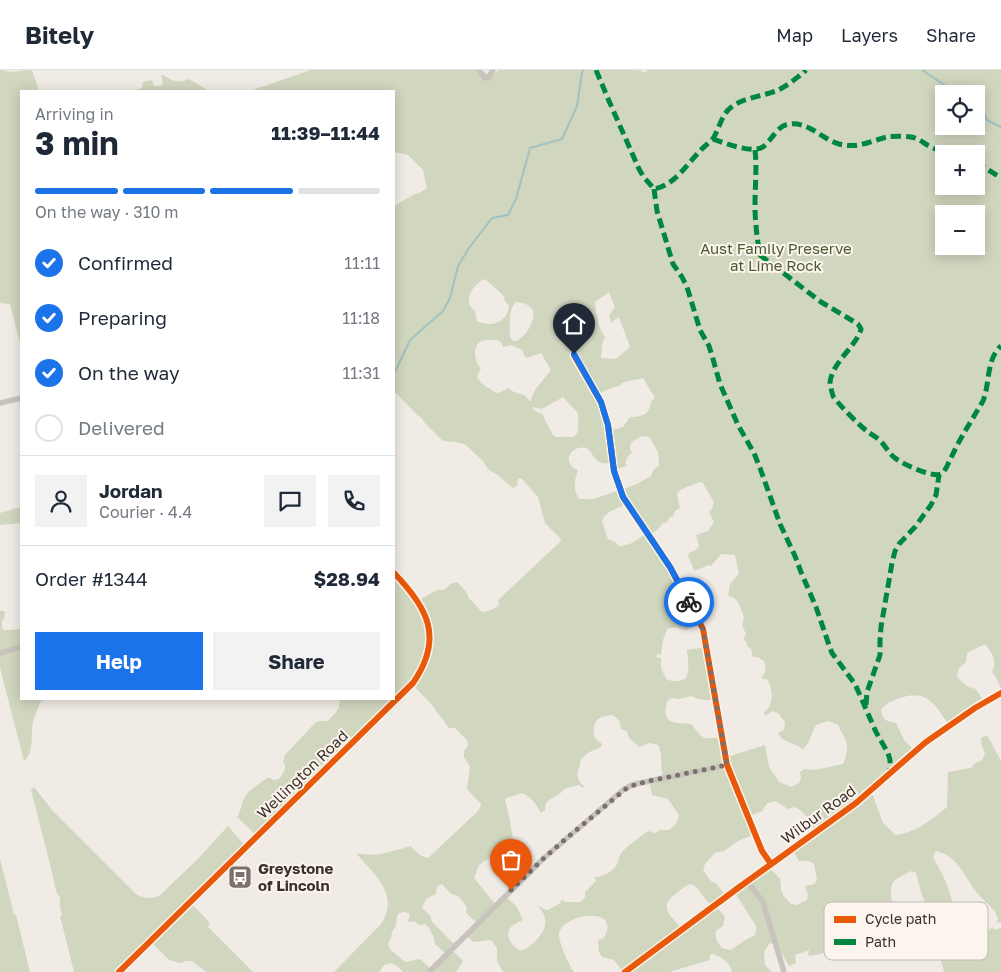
<!DOCTYPE html>
<meta charset="utf-8">
<style>
:root{--surface:#fff;--page:#f2f2f3;--text:#1f2937;--muted:#747a83;--line:#e0e1e3;--accent:#1a73e8}
body{margin:0;font-family:"Golos Text",sans-serif;background:var(--page);color:var(--text);height:100vh;display:flex;flex-direction:column;font-size:19px;white-space:nowrap}
*{box-sizing:border-box;margin:0}
p{font-size:16px;color:var(--muted)}
.icon{flex:none;width:28px;height:28px;fill:none;stroke:currentColor;stroke-width:2;stroke-linecap:round;stroke-linejoin:round}
.map{position:relative;flex:1;overflow:hidden}
.sheet{position:absolute;left:20px;top:20px;width:375px;height:610px;display:flex;flex-direction:column;background:var(--surface);border-radius:0px;box-shadow:0 2px 12px #0003}
.sheet>*{flex:none}
.buttons{position:absolute;left:935px;top:15px;display:grid;gap:10px}
.buttons a{display:grid;place-items:center;width:50px;height:50px;border-radius:0px;background:var(--surface);box-shadow:0 2px 12px #0003;font-size:25px}
.pin{position:absolute;display:grid;place-items:center;width:42px;height:42px;color:#fff;margin:-51px -21px;border-radius:50% 50% 50% 0;rotate:-45deg;box-shadow:0 0 5px #0007}
.pin .icon{rotate:45deg}
.courier{position:absolute;display:grid;place-items:center;width:50px;height:50px;margin:-25px;border:4px solid #1a73e8;border-radius:50%;background:#fff;color:#222;box-shadow:0 1px 6px #0007}
.headline em{font-style:normal;font-weight:700}
.headline div{display:flex;flex-direction:column-reverse}
.headline{display:flex;align-items:center;justify-content:space-between;height:85px;padding:0 15px}
h1{font-size:32px;font-weight:700;line-height:38px}
.bar{display:grid;grid-template-columns:repeat(4,1fr);gap:8px 5px;align-content:center;height:60px;padding:0 15px}
.bar i{height:6px;border-radius:4px;background:var(--line)}
.bar .current{background:var(--accent)}
.bar p{grid-column:span 4}
.line{display:flex;align-items:center;gap:12px;padding:0 15px;border-top:1px solid var(--line)}
.line div{flex:1}
.round{display:grid;place-items:center;flex:none;width:52px;height:52px;border-radius:0px;background:var(--page)}
ol{padding:0 15px;list-style:none}
li{display:flex;align-items:center;gap:15px;height:55px}
li p{margin-inline-start:auto}
li .icon{padding:5px;border-radius:50%;background:var(--accent);color:#fff;stroke-width:4}
li:last-child{color:var(--muted)}
li i{width:28px;height:28px;border:2px solid var(--line);border-radius:50%}
.action{display:flex;gap:10px;margin-top:auto;padding:10px 15px}
.action a{flex:1;height:58px;border-radius:0px;background:var(--accent);color:#fff;font-size:20px;font-weight:700;line-height:58px;text-align:center}
.action a+a{background:var(--page);color:var(--text)}
header{display:flex;align-items:center;gap:30px;box-sizing:border-box;height:70px;padding:0 25px;background:var(--surface);border-bottom:1px solid var(--line)}
header strong{font-size:24px}
nav{display:flex;gap:28px;margin-inline-start:auto;font-size:18px}
.map>svg:first-child{display:block}
.green{fill:#d1d6bf;fill-rule:evenodd}
.lines{fill:none;stroke-linecap:round;stroke-linejoin:round}
.stream{stroke:#a1c2c1;stroke-width:2}
.minor{stroke:#c9c3be;stroke-width:5.5}
.tertiary{stroke:#c9c3be;stroke-width:7}
.quiet{stroke:#00873e;stroke-width:5;stroke-dasharray:10 5;stroke-linecap:butt}
.cycleway-casing{stroke:#fbf5ee;stroke-width:9}
.cycleway{stroke:#e8590c;stroke-width:6}
.done{stroke:#7a716c;stroke-width:5;stroke-dasharray:0 9}
.route{stroke:#1a73e8;stroke-width:6}
.labels{text-anchor:middle;dominant-baseline:central;stroke-width:4;stroke-linejoin:round;paint-order:stroke}
.park-label{font-size:15px;fill:#4a5a2e;stroke:#fbf5ee}
.street-label{font-size:15px;fill:#3b302b;stroke:#fbf5ee}
.poi-label{font-size:15px;font-weight:bold;fill:#3b302b;stroke:#fbf5ee;text-anchor:start}
.key{fill:#fbf5ee;stroke:#c1bab4;stroke-width:1}
.key-label{font-size:14px;fill:#3b302b}
</style>
<header>
<strong>Bitely</strong>
<nav><a>Map</a><a>Layers</a><a>Share</a></nav>
</header>
<div class="map">
<svg width="1001" height="902" viewBox="0 0 1001 902">
<rect width="100%" height="100%" fill="#f0ebe5"/>
<g class="green">
<path d="M0,0H3C10,4 23,0 32,0L39,21H21V277L10,234L0,233Z"/>
<path d="M311,0H479L490,5L500,0H636L637,1L639,0L645,3L647,0H1001V619L996,607L992,602C998,591 992,583 985,574L967,583L966,592L959,598L957,604L958,608L968,617L976,619L983,631L949,655C934,633 926,618 897,629C890,632 885,634 881,640C883,650 887,652 896,653L904,670L914,680L871,720L883,753L896,765C915,763 933,749 947,737L948,702L971,698L974,694L982,690L985,684L982,676L981,668L987,665L1001,691V852L996,853L998,850C996,838 986,834 979,825C965,810 960,786 936,781L933,787C938,796 943,805 947,815C952,828 957,858 969,865C978,870 986,862 993,857L994,860L1001,858V902H944C937,866 923,890 903,888C894,886 887,878 881,872H876L871,874L855,868L836,874L821,884L808,886L809,880L795,885L796,893L789,896L778,877L771,873L769,874L764,882L765,895L772,902H732C729,891 723,888 713,884L710,885V890L669,902H623L614,890L602,887L599,882L598,870L604,868C623,833 558,845 559,865C560,876 568,893 574,902H503L497,891V878L491,870L473,872L466,865L477,853L466,843L467,838L465,834L458,826L451,824L442,814L437,817L436,824L426,829L422,838L430,845L432,852L455,875L452,880L463,891L456,902H403L397,896L391,893L384,895L379,902H334L381,854C400,823 375,806 356,783C376,788 392,781 411,776C416,782 420,786 428,788L477,742L481,736V734L467,719L470,696L464,687V681L468,676L467,670L455,658H449L431,634L412,614L256,765L237,747C242,740 241,731 247,724C252,718 261,713 267,708H270L274,710L279,709C283,703 288,698 283,691L285,685L315,653L319,651H327C336,643 339,641 340,629H394V503L419,530L437,520H444L452,513L457,512L467,523L468,527L482,542C488,542 494,539 499,535L498,530L561,471L560,468L545,453L538,427L521,408L518,409L517,416L513,418L498,405L488,399L483,391L466,375L456,372L443,371L424,352L422,348L417,345L397,324L394,322V136L413,125L421,122L427,118L423,100L408,85L394,82V21H250ZM944,24H976V56H944ZM944,84H976V116H944ZM944,144H976V176H944ZM485,209L503,225L505,231L509,236C507,253 491,258 477,251L475,241C461,231 473,214 485,209ZM609,222L615,237L609,246L612,253L614,250L619,247L630,277L616,289L601,288L602,274L605,267C598,257 596,244 595,232ZM516,232C538,234 537,247 526,263C524,266 520,268 517,271H513L510,267C510,256 508,239 516,232ZM497,270L501,272L503,277L511,275L522,280L525,287L527,288L541,283L551,300L535,320L530,332L526,326L512,321L509,318L501,322L496,323L481,313L477,307L481,298C475,293 472,277 480,272C484,269 492,270 497,270ZM643,308L655,328L651,331C650,344 643,347 630,347L623,357L612,360L608,359L598,324L611,318L619,316C625,309 635,311 643,308ZM563,327L578,343V361L575,366L572,367H556L553,365L542,344L535,341L531,337L542,339ZM642,366L649,367L658,382L659,396L654,399L651,406L635,415L593,429H579C573,419 574,411 578,400L573,398C572,396 570,394 569,391C567,382 578,376 586,378C591,380 594,390 600,392C603,394 609,393 612,393L614,400L627,396L625,392L628,386L632,383L630,378L631,372ZM699,412L703,413L714,432L712,439L709,442L714,452L708,461L696,465L699,476L696,480L689,483L688,485L693,498L695,501L708,495L711,496L721,484L735,485L739,504L730,514L728,526C739,527 740,538 744,547L742,555L746,564L743,570L746,571L748,577L751,579L753,587H757L764,591C766,598 767,602 761,608L768,610C773,621 774,634 764,643L765,646L772,641L778,643L785,652L784,660L778,663L782,669L798,676L803,680C810,672 811,664 816,655L827,651L837,654C846,669 851,676 843,694L815,700L804,699L800,702L801,709L799,713L791,717L779,712L769,697L765,675L727,687L721,667C701,670 704,669 691,654C673,653 661,654 667,631L672,628L679,629L691,626C698,630 706,630 714,630L707,577L687,580C688,589 690,599 686,608C680,612 672,612 666,609L661,598V588L656,587L658,584L661,585L663,570L667,559L676,557L687,560L697,554L650,465L657,460L663,453L667,452L670,447L673,446L675,441L680,438L677,424L680,420ZM626,434L647,462C639,469 630,476 619,476L615,472L608,469C605,463 605,457 602,452L604,446L611,441ZM612,645C619,649 620,651 621,659L627,661L629,668L639,677L649,673L658,675C663,684 660,696 663,707L649,710L652,725C658,726 662,728 668,729L679,745L676,754L669,760H660L655,763L648,761C640,767 629,774 622,782C618,787 619,792 616,796C612,802 602,807 595,807L596,811L585,822V827L581,832H566L562,830L559,834L548,840L543,839L538,835C540,839 545,845 545,849C548,862 531,878 520,881C516,878 513,876 511,872C503,860 513,854 523,850L516,836L505,826L495,834L474,808L479,795L491,787L508,799L518,798L509,746L505,729C510,726 516,726 521,723C530,725 537,735 541,743L545,740C544,730 553,728 560,724C563,717 572,717 579,715L583,718L584,716C577,712 576,702 580,696V691C582,688 585,685 588,683C593,680 597,679 602,676L601,673C595,669 593,667 594,659C594,648 602,646 612,645ZM775,731L788,739L795,737L800,740L807,747L815,762L792,779L799,791H809L814,794L817,810L814,814L805,816L808,824L807,830L796,835L791,834L783,825L781,819L780,809L768,796L734,821L756,856V862L754,866C745,869 739,875 730,880L722,878L717,871L715,863L717,860L723,856L725,847L715,835L725,825L717,814L711,811L705,803L703,800L705,794L715,783L724,781L738,771L753,765L746,747L763,741C765,734 768,732 775,731ZM911,801L916,803L922,825L927,837L935,846L945,852L954,868L952,870C944,870 923,872 917,869C903,863 883,824 894,811C898,807 906,804 911,801ZM690,814C698,816 698,820 703,826C705,829 709,833 712,836L681,858C669,844 658,836 677,823C681,819 685,816 690,814ZM405,842L410,844L408,852C413,851 416,851 419,855L425,854L428,856L434,868L435,874L446,884L431,899L420,889L405,892L390,879L388,873L391,868L392,862L396,855L397,846L399,843Z"/>
<path d="M161,5H163C173,11 178,14 189,9L209,21H133L142,18L143,12L152,10L154,16H160L163,14Z"/>
<polygon points="21,437 21,453 0,455 0,443"/>
<path d="M0,541H5L4,549L2,550V556L3,560H8L21,559V629H42C39,636 35,644 33,652C31,664 34,683 24,691L0,598Z"/>
<path d="M34,717L52,740L136,824C144,829 151,829 159,826L198,789L228,756L245,776L190,832L210,853L208,857L253,902H206L192,891H187L180,893L169,890L150,871L119,902H74L60,846L62,845L60,836V828L56,821L52,802L31,720Z"/>
<polygon points="0,789 14,844 16,845 30,902 0,902"/>
</g>
<g class="lines">
<g class="stream">
<polyline points="922,0 958,24"/>
<polyline points="976,34 981,35 987,50 1001,57"/>
<polyline points="394,302 395,302 410,270 443,241 450,228 458,196 469,178 492,148 508,145 516,129 530,78 562,69 577,36 582,3 583,0"/>
</g>
<g class="minor">
<polyline points="479,0 485,8 488,8 493,0"/>
<polyline points="574,285 601,332 608,355 614,401 623,427 670,497 703,559 727,695 762,781 771,794"/>
<polyline points="0,333 21,328"/>
<polyline points="0,583 21,577"/>
<polyline points="747,811 763,832 784,902"/>
<path d="M119,902L413,613C444,568 428,538 394,503"/>
<polyline points="429,902 544,788 623,720 632,715 649,711 727,695"/>
</g>
<polyline class="tertiary" points="625,902 738,818 856,733 904,691 926,672 975,638 1001,623"/>
<g class="quiet">
<path d="M596,0L609,31L639,99L643,106L654,119C675,115 686,95 700,81C704,76 711,72 714,67C719,58 721,48 728,40C741,27 762,27 778,20C787,16 795,9 803,3L806,0"/>
<path d="M713,69C724,73 755,85 764,76C773,69 777,55 790,54C809,52 822,69 839,74C858,79 870,71 887,67C894,66 904,66 911,67C919,68 924,74 931,77C939,81 948,82 957,84"/>
<path d="M755,80C757,98 755,116 755,135C755,152 757,168 760,185L821,232L858,254L861,259C857,276 829,295 830,315C831,318 832,323 833,326C838,334 860,356 868,362C871,364 874,366 877,368C885,374 888,383 895,388C902,394 933,408 941,404C946,401 948,393 951,388C960,368 972,350 983,331C990,314 986,289 1001,276"/>
<polyline points="976,92 1001,108"/>
<polyline points="654,119 657,141 673,194 682,207 687,217 700,260 709,276 713,289 720,314 738,355 754,383 760,398 780,454 795,486 801,502 816,537 829,575 832,583 855,614 876,662 888,683 890,690 890,703"/>
<polyline points="866,635 867,622 880,585 880,571 881,557 892,493 895,481 899,474 915,457 931,435 936,425 939,405"/>
</g>
<g class="cycleway-casing">
<g id="cycleway">
<polyline points="574,285 601,332 608,355 614,401 623,427 670,497 703,559 727,695 762,781 771,794"/>
<path d="M119,902L413,613C444,568 428,538 394,503"/>
<polyline points="625,902 738,818 856,733 904,691 926,672 975,638 1001,623"/>
</g>
</g>
<use href="#cycleway" class="cycleway"/>
</g>
<g class="lines">
<polyline class="done" points="511,820 544,788 569,766 628,717 649,711 727,695 703,559 689,532"/>
<polyline class="route" points="574,284 601,332 608,355 614,401 623,427 670,497 689,532"/>
</g>
<defs>
<g id="bus-square" transform="scale(1.25)"><rect x="-9" y="-9" width="18" height="18" rx="4" fill="#7a716c" stroke="#fbf5ee"/><path d="M-5-6H5V4H4V6H2V4H-2V6H-4V4H-5ZM-3.5-4V0h7V-4ZM-3.5 1.2v1.5H-2V1.2ZM2 1.2v1.5H3.5V1.2Z" fill="#fff"/></g>
</defs>
<g fill-rule="evenodd">
<use href="#bus-square" x="240" y="807"/>
</g>
<g class="labels">
<g class="park-label">
<text x="776" y="178">Aust Family Preserve<tspan x="776" dy="17">at Lime Rock</tspan></text>
</g>
<g class="street-label">
<text transform="translate(302 704) rotate(-44)">Wellington Road</text>
<text transform="translate(818 744) rotate(-36)">Wilbur Road</text>
</g>
<g class="poi-label">
<text x="258" y="798">Greystone<tspan x="258" dy="17">of Lincoln</tspan></text>
</g>
</g>
<rect x="824" y="832" width="164" height="58" rx="8" class="key"/>
<rect x="834" y="846" width="22" height="7" fill="#e8590c"/>
<rect x="834" y="869" width="22" height="6" fill="#00873e"/>
<g class="key-label">
<text x="865" y="854">Cycle path</text>
<text x="865" y="877">Path</text>
</g>
</svg>
<div class="buttons">
<a><svg class="icon" aria-label="locate" viewBox="0 0 24 24"><circle cx="12" cy="12" r="6"/><path d="M12 2v4M12 18v4M2 12h4M18 12h4"/></svg></a>
<a>+</a>
<a>−</a>
</div>
<div class="pin" style="left:511px;top:820px;background:#ea580c"><svg class="icon" aria-label="bag" viewBox="0 0 24 24"><path d="M5 8h14l-1 12H6zM9 8a3 3 0 0 1 6 0"/></svg></div>
<div class="pin" style="left:574px;top:284px;background:#1f2937"><svg class="icon" aria-label="home" viewBox="0 0 24 24"><path d="M3 11l9-7 9 7M6 9v11h12V9"/></svg></div>
<div class="courier" style="left:689px;top:532px"><svg class="icon" aria-label="bike" viewBox="0 0 24 24"><circle cx="6" cy="16" r="4"/><circle cx="18" cy="16" r="4"/><path d="M6 16l4-8h5l3 8M10 8l3 8H6M13 5h3"/></svg></div>
<section class="sheet">
<div class="headline"><div><h1>3 min</h1><p>Arriving in</p></div><em>11:39–11:44</em></div>
<div class="bar"><i class="current"></i><i class="current"></i><i class="current"></i><i></i><p>On the way · 310 m</p></div>
<ol>
<li><svg class="icon" aria-label="check" viewBox="0 0 24 24"><path d="M5 12l5 5 9-10"/></svg>Confirmed<p>11:11</p></li>
<li><svg class="icon" aria-label="check" viewBox="0 0 24 24"><path d="M5 12l5 5 9-10"/></svg>Preparing<p>11:18</p></li>
<li><svg class="icon" aria-label="check" viewBox="0 0 24 24"><path d="M5 12l5 5 9-10"/></svg>On the way<p>11:31</p></li>
<li><i></i>Delivered</li>
</ol>
<div class="line" style="height:90px"><a class="round"><svg class="icon" aria-label="person" viewBox="0 0 24 24"><circle cx="12" cy="8" r="4"/><path d="M4 21q1-7 8-7t8 7"/></svg></a><div><b>Jordan</b><p>Courier · 4.4</p></div><a class="round"><svg class="icon" aria-label="chat" viewBox="0 0 24 24"><path d="M4 5h16v11H9l-5 4z"/></svg></a><a class="round"><svg class="icon" aria-label="phone" viewBox="0 0 24 24"><path d="M5 4h4l2 5-3 2q2 4 5 5l2-3 5 2v4C11 20 4 13 5 4z"/></svg></a></div>
<div class="line" style="height:65px"><div>Order #1344</div><b>$28.94</b></div>
<div class="action"><a>Help</a><a>Share</a></div>
</section>
</div>
